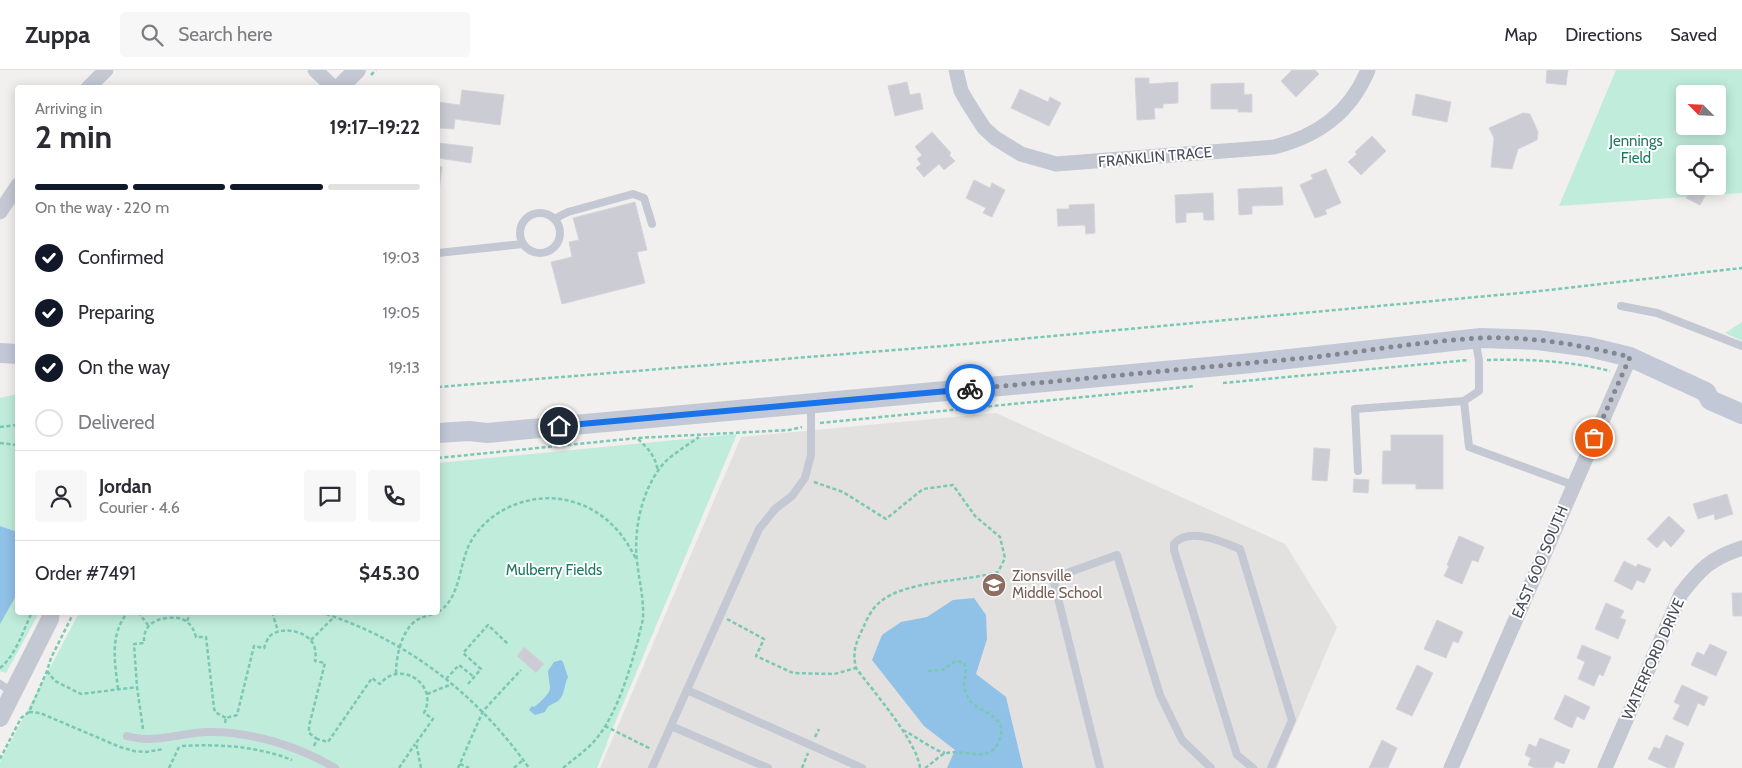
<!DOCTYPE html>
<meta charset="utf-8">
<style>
:root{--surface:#fff;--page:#f7f7f7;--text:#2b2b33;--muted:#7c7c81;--line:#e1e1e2;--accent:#111827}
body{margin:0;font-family:Cabin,sans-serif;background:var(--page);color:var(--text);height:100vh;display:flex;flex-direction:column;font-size:19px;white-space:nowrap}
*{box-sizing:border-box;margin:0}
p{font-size:16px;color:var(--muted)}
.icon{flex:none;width:28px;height:28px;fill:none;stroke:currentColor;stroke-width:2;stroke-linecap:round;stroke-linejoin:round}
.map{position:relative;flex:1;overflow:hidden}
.side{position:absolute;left:15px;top:15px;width:425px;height:530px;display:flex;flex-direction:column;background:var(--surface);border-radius:5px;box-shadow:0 2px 12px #0003}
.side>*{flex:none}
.needle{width:32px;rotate:294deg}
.fabs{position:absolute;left:1676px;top:15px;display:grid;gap:10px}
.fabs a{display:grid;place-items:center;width:50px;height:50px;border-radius:5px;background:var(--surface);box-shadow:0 2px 12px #0003;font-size:25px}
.pin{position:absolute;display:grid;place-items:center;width:42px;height:42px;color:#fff;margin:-21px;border:2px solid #fff;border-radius:50%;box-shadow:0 1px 5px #0007}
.courier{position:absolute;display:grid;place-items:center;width:50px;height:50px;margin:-25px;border:4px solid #1a73e8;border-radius:50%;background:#fff;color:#222;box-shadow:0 1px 6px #0007}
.overview em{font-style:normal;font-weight:800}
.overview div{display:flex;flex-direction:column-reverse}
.overview{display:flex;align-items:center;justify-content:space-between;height:85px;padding:0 20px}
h1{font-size:32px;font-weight:800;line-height:38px}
.bar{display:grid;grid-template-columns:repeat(4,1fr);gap:8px 5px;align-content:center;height:60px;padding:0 20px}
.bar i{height:6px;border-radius:4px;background:var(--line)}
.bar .on{background:var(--accent)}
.bar p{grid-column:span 4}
.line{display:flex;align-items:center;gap:12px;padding:0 20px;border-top:1px solid var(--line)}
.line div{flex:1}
.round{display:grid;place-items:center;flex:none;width:52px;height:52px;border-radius:5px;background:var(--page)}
ol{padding:0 20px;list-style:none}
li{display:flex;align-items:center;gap:15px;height:55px}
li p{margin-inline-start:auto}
li .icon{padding:5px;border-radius:50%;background:var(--accent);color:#fff;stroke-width:4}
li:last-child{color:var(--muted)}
li i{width:28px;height:28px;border:2px solid var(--line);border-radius:50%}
header{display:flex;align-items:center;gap:30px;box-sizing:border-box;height:70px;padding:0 25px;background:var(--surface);border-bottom:1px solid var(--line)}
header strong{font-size:24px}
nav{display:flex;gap:28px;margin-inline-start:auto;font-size:18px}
.search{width:350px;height:45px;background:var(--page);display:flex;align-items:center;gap:12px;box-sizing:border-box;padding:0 18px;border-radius:5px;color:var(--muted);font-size:19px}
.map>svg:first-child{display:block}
.education{fill:#e2e1e0}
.green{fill:#c0ecdb;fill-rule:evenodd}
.water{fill:#90c1e7}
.building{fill:#cccdd4;stroke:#d4d4da}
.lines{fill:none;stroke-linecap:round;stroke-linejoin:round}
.path{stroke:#7ac8b4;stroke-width:2.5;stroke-dasharray:4 2.5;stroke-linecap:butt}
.service{stroke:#c4c8d3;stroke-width:8}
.minor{stroke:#c4c8d3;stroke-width:15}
.tertiary{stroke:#c4c8d3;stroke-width:18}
.secondary{stroke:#c3c8d7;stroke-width:20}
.done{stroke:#84878f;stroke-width:5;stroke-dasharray:0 9}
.route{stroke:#1a73e8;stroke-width:6}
.labels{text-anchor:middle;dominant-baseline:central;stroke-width:4;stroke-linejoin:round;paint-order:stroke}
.park-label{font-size:15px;fill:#1d7960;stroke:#fff}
.street-label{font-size:15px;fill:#484e5b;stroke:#fff}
.education-label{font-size:15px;fill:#785e54;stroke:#fff;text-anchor:start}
</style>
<header>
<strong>Zuppa</strong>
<div class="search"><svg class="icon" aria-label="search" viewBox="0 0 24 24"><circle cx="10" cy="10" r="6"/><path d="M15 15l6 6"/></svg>Search here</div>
<nav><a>Map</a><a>Directions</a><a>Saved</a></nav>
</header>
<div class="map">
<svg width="1742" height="698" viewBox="0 0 1742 698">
<rect width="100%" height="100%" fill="#f2f0ef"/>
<polygon class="education" points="996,343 1285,474 1337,557 1277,698 600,698 741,367"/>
<g class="green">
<path d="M1616,0H1742V123L1559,136ZM1685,24H1718V56H1685ZM1685,84H1718V116H1685Z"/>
<polygon points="1742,252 1742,271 1725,263"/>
<polygon points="17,324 18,542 39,543 6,603 0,601 0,328"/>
<polygon points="737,364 607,672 607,674 597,698 0,698 0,692 79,543 438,542 438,393"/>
</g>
<g class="water">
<polygon points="0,456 17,462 17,524 0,554"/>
<polygon points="974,528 986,545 987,569 976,604 1006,627 1023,698 947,698 955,680 924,656 872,590 882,565 901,552 927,547 953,530"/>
<path d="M561,590L563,592L568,607C564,614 565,626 558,631C552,635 548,634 545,642L535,645L529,640L532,636L534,637C539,633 550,624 550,618C550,613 548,606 548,601L554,592Z"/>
</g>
<g class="building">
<polygon points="1292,0 1315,0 1319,4 1296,27 1281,11"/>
<polygon points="1547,0 1568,0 1566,15 1546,13"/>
<polygon points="1135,8 1149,8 1149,14 1178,12 1178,33 1163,34 1163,38 1154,38 1155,49 1137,50"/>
<polygon points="907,12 910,25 920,23 923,39 895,46 888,16"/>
<polygon points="1244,13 1244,25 1252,24 1252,42 1238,42 1238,39 1211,39 1211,14"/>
<polygon points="1020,19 1048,32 1050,27 1061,33 1049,56 1011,38"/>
<polygon points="462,20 504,25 500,55 455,49 454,59 439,58 438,73 473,77 471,93 438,88 438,32 460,35"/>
<polygon points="1416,24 1451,32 1447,52 1412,45"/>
<polygon points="1523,43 1530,44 1538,62 1537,70 1518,79 1512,99 1491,97 1494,68 1489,58"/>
<polygon points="932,62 951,83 949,85 955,91 944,100 939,94 924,107 916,98 921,94 917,89 922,85 915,77"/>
<polygon points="1372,66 1386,81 1361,105 1348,92 1357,84 1355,82"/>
<polygon points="438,96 442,97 438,129"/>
<polygon points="1326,99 1341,133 1325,140 1327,144 1315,148 1300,115 1313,109 1311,105"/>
<polygon points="974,110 990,118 992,113 1005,120 992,147 983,143 986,138 966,128"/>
<polygon points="1282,117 1283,135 1252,136 1252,144 1239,145 1238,119"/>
<polygon points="1691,119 1705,126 1700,135 1686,128"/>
<polygon points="1213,123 1214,150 1204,150 1203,142 1186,143 1186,152 1176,153 1175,125"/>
<polygon points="635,132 647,180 637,182 645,213 562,234 551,192 572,187 569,172 579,170 573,148"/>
<polygon points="1094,134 1095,163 1086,164 1085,155 1058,156 1057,139 1069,139 1069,135"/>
<polygon points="1391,365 1443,365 1443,419 1416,419 1416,414 1382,414 1383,381 1391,381"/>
<polygon points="1314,378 1330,379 1327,411 1312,410"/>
<polygon points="1354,409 1369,410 1368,423 1353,422"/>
<polygon points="1727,424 1733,444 1715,450 1714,444 1698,449 1693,434"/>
<polygon points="1669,446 1685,461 1671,477 1664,470 1657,478 1647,469"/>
<polygon points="1459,466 1484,477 1478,492 1472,490 1462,514 1444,506 1449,496 1447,495"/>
<polygon points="1624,491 1636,497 1638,494 1651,499 1644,513 1637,510 1632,520 1614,511"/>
<polygon points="1732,523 1742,523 1742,546 1733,546"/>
<polygon points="1606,533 1624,541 1620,548 1626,550 1618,569 1595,559"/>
<polygon points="1437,550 1463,562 1458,573 1453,571 1446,588 1424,579"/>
<polygon points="1710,574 1727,582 1716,606 1691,595 1697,582 1704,585"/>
<polygon points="1582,575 1611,587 1603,606 1599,604 1594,616 1578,609 1585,592 1577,588"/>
<polygon points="524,577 544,594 536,603 517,586"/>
<polygon points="1417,595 1433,603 1412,646 1396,639"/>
<polygon points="1682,615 1708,627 1704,636 1698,633 1688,656 1673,649 1680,635 1674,632"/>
<polygon points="1565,625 1590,637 1584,650 1577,646 1572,658 1554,649"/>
<polygon points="1666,665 1684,673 1674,698 1668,698 1648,689 1654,677 1660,679"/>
<polygon points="1540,668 1570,680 1564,694 1556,691 1553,698 1535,698 1528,695 1531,688 1525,685 1529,674 1536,677"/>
<polygon points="1382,670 1397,678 1388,698 1369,698"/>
</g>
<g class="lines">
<g class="path">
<polyline points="371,5 376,0"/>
<path d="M1487,290C1529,289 1570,291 1610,301"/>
<polyline points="1223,313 1469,290"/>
<polyline points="438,317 944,276 1531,222 1742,198"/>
<polyline points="820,353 1195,316"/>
<polyline points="0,357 18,355"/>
<path d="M638,369C649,379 655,386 658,401"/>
<polyline points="0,373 18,375"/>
<polyline points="438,388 637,368 789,360 802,357"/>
<path d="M814,412L843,422L886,449L923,419L953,415L975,446L1000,467L1005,488L998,502C964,512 906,510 880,532C872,538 867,549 863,558C856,573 852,581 856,598C873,621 917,671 920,698"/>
<polyline points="138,542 148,555"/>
<polyline points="272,542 278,561"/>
<path d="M320,542C406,569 477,624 529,698"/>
<path d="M438,542C460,529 459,496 469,475C487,439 532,421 570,431C601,439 622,460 636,489"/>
<polyline points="727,549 764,569 756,586 793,603 834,604 856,598"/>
<polyline points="187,551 191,542"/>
<polyline points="311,570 333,548"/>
<path d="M0,598C16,585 23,561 32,542"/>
<polyline points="47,601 55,611 81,624 137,617"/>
<path d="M396,603C396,586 402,559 417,550C423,546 430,546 436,542"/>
<polyline points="446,609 459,595 474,607"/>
<polyline points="468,614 481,599 463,583 488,555 508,574"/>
<path d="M118,619C115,592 109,565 128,542"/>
<polyline points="427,624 452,614"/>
<polyline points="29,642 40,643 120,677 134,681 146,682 164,679"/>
<path d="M225,653L226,648L237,645L254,576L264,578C265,575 267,570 269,567C279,556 304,560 312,572C316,578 316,584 315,591L325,593L309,656V663L317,669"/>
<polyline points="605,656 651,679"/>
<path d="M143,659L137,617L134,574L144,573C143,557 152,550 167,548C183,546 192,552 196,567H206L214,638L215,642L226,648"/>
<path d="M903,660C917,667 931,679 945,683"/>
<polyline points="815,667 819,659"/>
<path d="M182,676C220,674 256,676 292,690"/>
<path d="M314,676L317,669L328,672L372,608L380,614C400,589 439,614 424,643L433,649L416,673L421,698"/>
<polyline points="0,689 21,648 29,642 47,601 51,588 74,542"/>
<polyline points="460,694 469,698"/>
<polyline points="169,698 179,677"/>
<polyline points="399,698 415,674"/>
<polyline points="458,698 483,641 521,600"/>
<polyline points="514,698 523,690"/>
<path d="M563,698C575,688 587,680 597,668C617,643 630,600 638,570C639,563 642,555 643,548C644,528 639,511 637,491C633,458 643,413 668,389C678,381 689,374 699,367"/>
<polyline points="802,698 808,683"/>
<path d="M925,698C932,694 940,684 947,683C965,679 990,694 999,671C1011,642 973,644 967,625C965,621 964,618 964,614C964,603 972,592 955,591L943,600L928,601"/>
</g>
<g class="service">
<circle cx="540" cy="163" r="20"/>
<polyline points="554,149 568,142 633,124 644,128 652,154"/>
<polyline points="438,183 523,174"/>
<polyline points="1621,236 1657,243 1742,276"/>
<polyline points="1464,331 1479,321 1479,290 1475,269"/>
<polyline points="1358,401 1355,339 1464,331 1469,377 1573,415"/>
<polyline points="0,614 13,623"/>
<polyline points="687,620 862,698"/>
<polyline points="671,656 768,698"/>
<path d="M127,666C153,674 180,663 207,662C250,661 298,676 335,698"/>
<polyline points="652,698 759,459 775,439 792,426 805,408 811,385 811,335"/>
<polyline points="1100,698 1053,508 1117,485 1160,625 1182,670 1211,698"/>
<path d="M1253,698L1237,685L1174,480V474C1189,456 1223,472 1240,479L1292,650L1271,698"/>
</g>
<g class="minor">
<polyline points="315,0 334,18"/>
<path d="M956,0L961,21L968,33L984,58L995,68L1021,84L1056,94L1274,77C1318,66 1350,43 1368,0"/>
<polyline points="88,18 106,0"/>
<polyline points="0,142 18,115"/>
<polyline points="1451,698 1630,287"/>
<path d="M1605,698L1681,524C1700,499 1711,488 1742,478"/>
</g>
<g class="tertiary">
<polyline points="339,18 357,0"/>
<polyline points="0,648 50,549 51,542"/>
</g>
<g class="secondary">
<polyline points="0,283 18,284"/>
<polyline points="438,363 469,361 487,363 1252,293 1481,268 1538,270 1589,277 1630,287 1706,322 1710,330 1742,344"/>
</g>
</g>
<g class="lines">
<path class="done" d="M970,319C1082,309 1193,298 1305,288C1363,282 1422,271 1481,268C1531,266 1582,275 1630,287L1594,368"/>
<polyline class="route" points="559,356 970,319"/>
</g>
<defs>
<g id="school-disc" transform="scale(1.25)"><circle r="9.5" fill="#8d6e63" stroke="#fff"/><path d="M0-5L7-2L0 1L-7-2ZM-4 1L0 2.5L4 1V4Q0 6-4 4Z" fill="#fff"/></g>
</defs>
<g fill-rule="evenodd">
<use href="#school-disc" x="994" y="515"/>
</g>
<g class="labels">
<g class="park-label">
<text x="1636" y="71">Jennings<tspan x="1636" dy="17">Field</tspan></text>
<text x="554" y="500">Mulberry Fields</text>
</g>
<g class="street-label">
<text transform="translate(1155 87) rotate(-5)">FRANKLIN TRACE</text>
<text transform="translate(1540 492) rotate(-67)">EAST 600 SOUTH</text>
<text transform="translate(1653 589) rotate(-66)">WATERFORD DRIVE</text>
</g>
<g class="education-label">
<text x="1012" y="506">Zionsville<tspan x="1012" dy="17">Middle School</tspan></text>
</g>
</g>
</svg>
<div class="fabs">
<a><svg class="needle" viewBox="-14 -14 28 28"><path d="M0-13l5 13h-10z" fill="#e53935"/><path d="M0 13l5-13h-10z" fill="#7c7c81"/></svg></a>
<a><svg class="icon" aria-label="locate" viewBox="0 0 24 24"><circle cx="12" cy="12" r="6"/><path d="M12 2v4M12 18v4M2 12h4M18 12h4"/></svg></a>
</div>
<div class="pin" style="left:1594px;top:368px;background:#ea580c"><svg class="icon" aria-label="bag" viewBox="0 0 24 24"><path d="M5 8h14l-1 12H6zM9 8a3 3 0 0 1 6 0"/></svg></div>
<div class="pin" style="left:559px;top:356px;background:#1f2937"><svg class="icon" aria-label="home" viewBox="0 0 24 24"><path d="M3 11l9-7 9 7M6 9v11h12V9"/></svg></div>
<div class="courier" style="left:970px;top:319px"><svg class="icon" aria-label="bike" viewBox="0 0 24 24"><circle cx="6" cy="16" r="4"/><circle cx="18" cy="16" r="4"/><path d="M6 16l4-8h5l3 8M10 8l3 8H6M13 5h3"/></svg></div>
<section class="side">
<div class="overview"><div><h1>2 min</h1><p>Arriving in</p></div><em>19:17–19:22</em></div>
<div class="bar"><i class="on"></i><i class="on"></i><i class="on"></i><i></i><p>On the way · 220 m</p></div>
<ol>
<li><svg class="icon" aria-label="check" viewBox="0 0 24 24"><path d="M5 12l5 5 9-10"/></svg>Confirmed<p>19:03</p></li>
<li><svg class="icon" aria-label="check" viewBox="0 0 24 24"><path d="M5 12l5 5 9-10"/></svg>Preparing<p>19:05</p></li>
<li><svg class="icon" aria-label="check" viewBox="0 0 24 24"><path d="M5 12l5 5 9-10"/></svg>On the way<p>19:13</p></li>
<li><i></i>Delivered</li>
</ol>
<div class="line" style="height:90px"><a class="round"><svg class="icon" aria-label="person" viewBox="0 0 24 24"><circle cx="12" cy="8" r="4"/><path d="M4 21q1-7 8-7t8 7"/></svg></a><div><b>Jordan</b><p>Courier · 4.6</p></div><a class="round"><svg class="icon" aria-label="chat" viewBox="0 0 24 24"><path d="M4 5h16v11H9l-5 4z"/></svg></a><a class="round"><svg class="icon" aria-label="phone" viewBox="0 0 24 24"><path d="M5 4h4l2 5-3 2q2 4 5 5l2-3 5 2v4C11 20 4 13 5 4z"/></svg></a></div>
<div class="line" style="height:65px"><div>Order #7491</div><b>$45.30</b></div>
</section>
</div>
